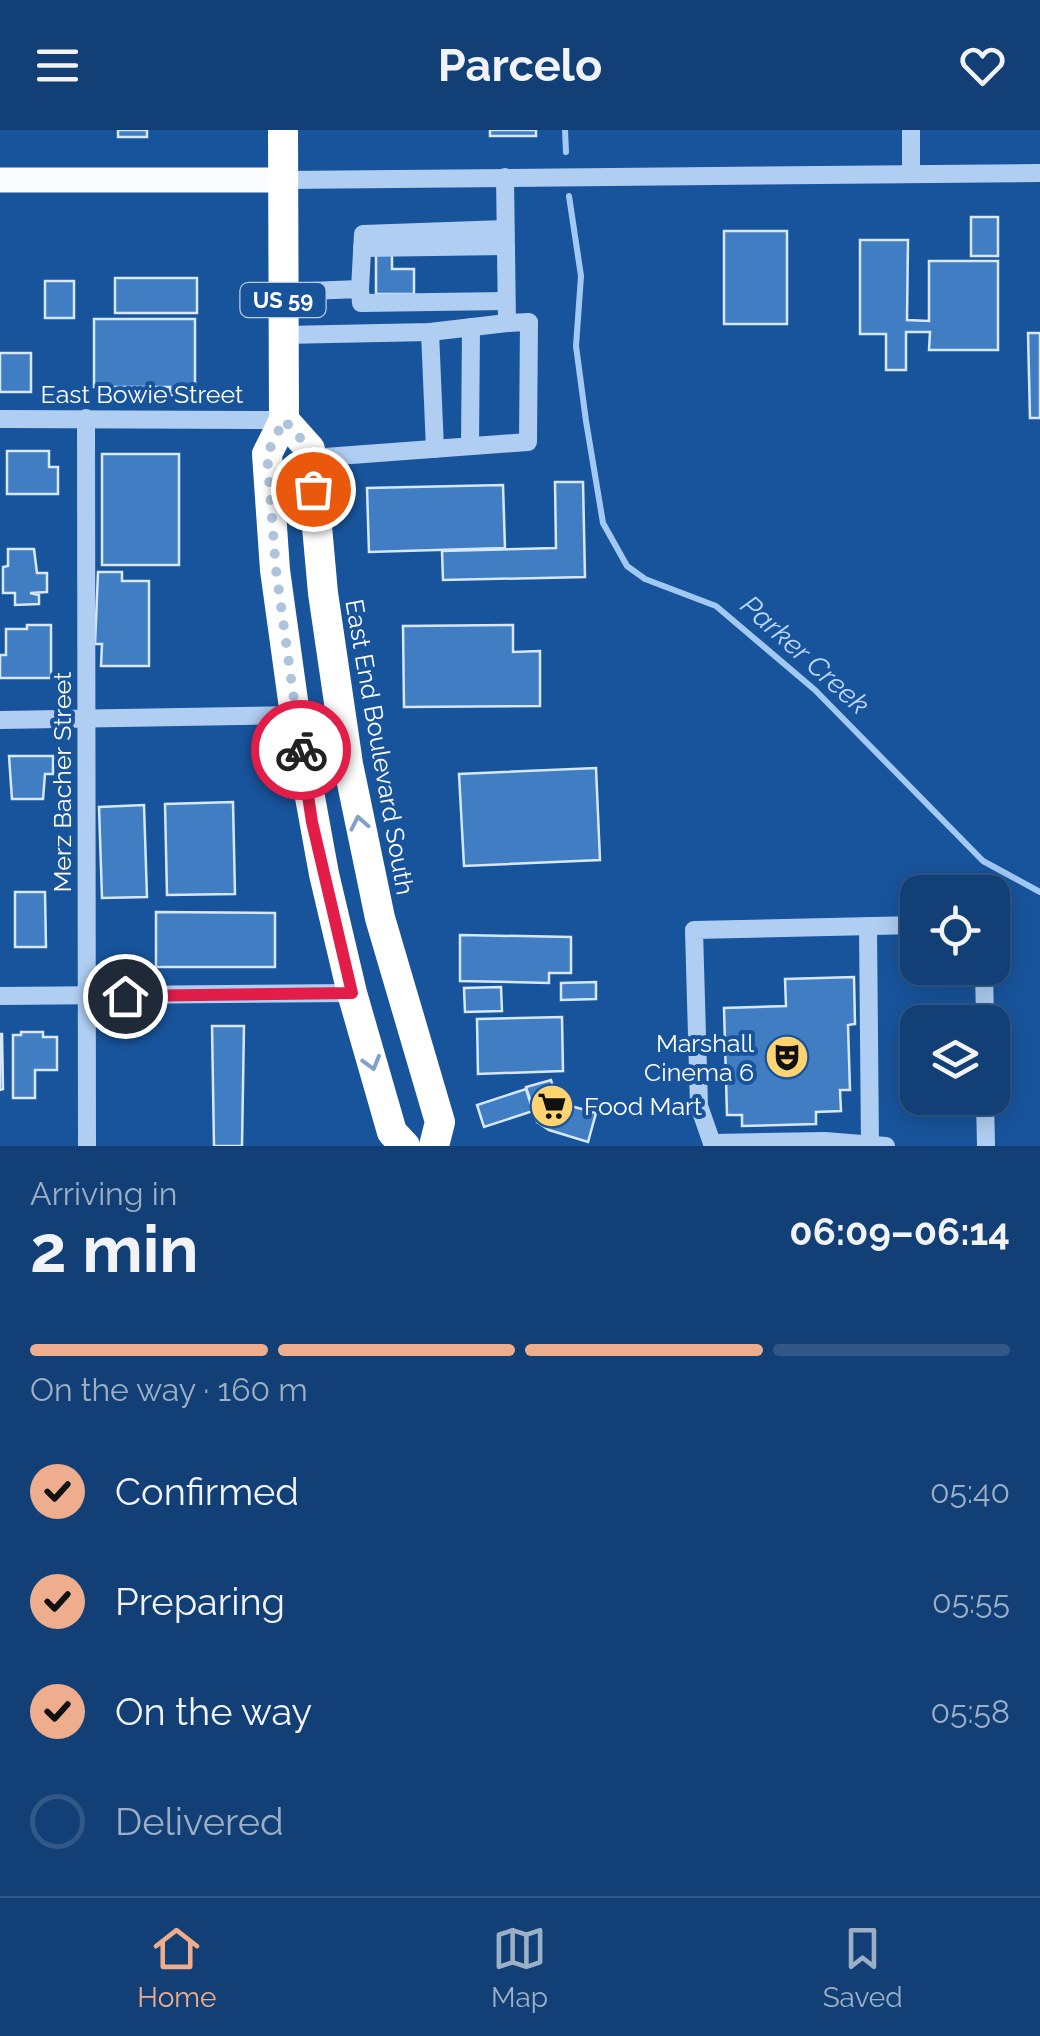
<!DOCTYPE html>
<meta charset="utf-8">
<style>
:root{--surface:#123f75;--page:#1f4a7d;--text:#f1f3f6;--muted:#9cafc5;--line:#315887;--accent:#eead8d}
body{margin:0;font-family:Raleway,sans-serif;background:var(--page);color:var(--text);height:100vh;display:flex;flex-direction:column;font-size:38px;white-space:nowrap}
*{box-sizing:border-box;margin:0}
p{font-size:32px;color:var(--muted)}
.icon{flex:none;width:55px;height:55px;fill:none;stroke:currentColor;stroke-width:2;stroke-linecap:round;stroke-linejoin:round}
.map{position:relative;height:1016px;overflow:hidden}
.sheet{display:flex;flex-direction:column;background:var(--surface);flex:1}
.sheet>*{flex:none}
.buttons{position:absolute;left:900px;top:745px;display:grid;gap:20px}
.buttons a{display:grid;place-items:center;width:110px;height:110px;border-radius:20px;background:var(--surface);box-shadow:0 5px 25px #0003,0 0 0 2px var(--line);font-size:50px}
.pin{position:absolute;display:grid;place-items:center;width:85px;height:85px;color:#fff;margin:-42px;border:5px solid #fff;border-radius:50%;box-shadow:0 2px 10px #0007}
.courier{position:absolute;display:grid;place-items:center;width:100px;height:100px;margin:-50px;border:8px solid #e11d48;border-radius:50%;background:#fff;color:#222;box-shadow:0 2px 12px #0007}
.summary em{font-style:normal;font-weight:700}
.summary div{display:flex;flex-direction:column-reverse}
.summary{display:flex;align-items:center;justify-content:space-between;height:170px;padding:0 30px}
h1{font-size:65px;font-weight:700;line-height:75px}
.bar{display:grid;grid-template-columns:repeat(4,1fr);gap:15px 10px;align-content:center;height:120px;padding:0 30px}
.bar i{height:12px;border-radius:8px;background:var(--line)}
.bar .active{background:var(--accent)}
.bar p{grid-column:span 4}
ol{padding:0 30px;list-style:none}
li{display:flex;align-items:center;gap:30px;height:110px}
li p{margin-inline-start:auto}
li .icon{padding:10px;border-radius:50%;background:var(--accent);color:#111;stroke-width:4}
li:last-child{color:var(--muted)}
li i{width:55px;height:55px;border:5px solid var(--line);border-radius:50%}
header{display:flex;justify-content:space-between;align-items:center;height:130px;padding:0 30px;background:var(--surface);font-size:45px;font-weight:700}
.tabs{display:flex;justify-content:space-around;align-items:center;height:140px;border-top:2px solid var(--line);background:var(--surface);font-size:28px;color:var(--muted)}
.tabs a{display:grid;justify-items:center;gap:5px}
.tabs .active{color:var(--accent)}
.map>svg:first-child{display:block}
.lines{fill:none;stroke-linecap:round;stroke-linejoin:round}
.stream{stroke:#a2c9f4;stroke-width:6}
.building{fill:#417dc2;stroke:#d7e8fc;stroke-width:2.5}
.minor{stroke:#afcef2;stroke-width:18}
.major{stroke:#fafcff;stroke-width:25}
.highway{stroke:#fff;stroke-width:30}
.oneway{stroke:#80a1c9}
.done{stroke:#aec3dc;stroke-width:10;stroke-dasharray:0 18}
.route{stroke:#e11d48;stroke-width:12}
.labels{text-anchor:middle;dominant-baseline:central;stroke-width:8;stroke-linejoin:round;paint-order:stroke}
.shield{fill:#18549c;stroke:#bacce1;stroke-width:2.5}
.shield-label{font-size:22px;font-weight:bold;fill:#fff}
.street-label{font-size:25px;fill:#fff;stroke:#18549c}
.poi-label{font-size:25px;fill:#fff;stroke:#18549c;text-anchor:end}
.water-label{font-size:28px;font-style:italic;fill:#bcd8f8;stroke:#18549c}
</style>
<header><svg class="icon" aria-label="menu" viewBox="0 0 24 24"><path d="M4 6h16M4 12h16M4 18h16"/></svg>Parcelo<svg class="icon" aria-label="heart" viewBox="0 0 24 24"><path d="M12 20l-8-8c-3-5 5-10 8-4 3-6 11-1 8 4z"/></svg></header>
<div class="map">
<svg width="1040" height="1016" viewBox="0 0 1040 1016">
<rect width="100%" height="100%" fill="#18549c"/>
<g class="lines">
<g class="stream">
<polyline points="565,0 566,22"/>
<polyline points="569,66 581,146 576,216 586,291 603,393 627,436 645,449 716,476 815,560 983,731 1040,762"/>
</g>
</g>
<g class="building">
<rect x="118" y="0" width="29" height="7"/>
<rect x="490" y="0" width="46" height="6"/>
<rect x="971" y="87" width="27" height="39"/>
<rect x="724" y="101" width="63" height="93"/>
<polygon points="860,110 908,110 907,190 929,191 929,131 998,131 998,220 929,220 930,202 906,202 906,240 886,240 886,204 860,204"/>
<polygon points="376,122 392,122 392,139 414,139 414,164 376,164"/>
<rect x="115" y="148" width="82" height="35"/>
<rect x="45" y="151" width="29" height="37"/>
<polygon points="94,189 195,189 195,265 170,265 170,257 94,257"/>
<polygon points="1028,203 1040,203 1040,288 1030,288"/>
<rect x="0" y="223" width="31" height="39"/>
<polygon points="7,321 49,321 49,337 58,337 58,364 7,364"/>
<rect x="102" y="324" width="77" height="111"/>
<polygon points="555,352 583,352 585,447 443,450 442,421 556,418"/>
<polygon points="503,355 505,418 369,422 367,358"/>
<polygon points="8,419 34,419 37,443 47,443 47,462 30,463 39,465 39,474 15,475 15,463 3,463 3,437 8,436"/>
<polygon points="98,442 122,442 122,451 149,451 149,536 101,536 102,514 95,514"/>
<polygon points="27,495 51,495 51,548 0,548 0,525 6,525 6,499 27,499"/>
<polygon points="513,495 513,522 540,521 540,576 404,577 403,496"/>
<polygon points="9,626 53,626 53,644 45,644 43,669 12,669"/>
<polygon points="596,638 600,730 464,736 459,644"/>
<polygon points="233,672 235,764 167,765 165,674"/>
<polygon points="144,675 147,767 102,768 99,677"/>
<polygon points="15,762 45,762 46,817 15,817"/>
<polygon points="156,782 275,783 275,837 156,837"/>
<polygon points="460,805 571,807 571,843 549,843 549,853 460,851"/>
<polygon points="854,847 855,894 848,895 850,960 840,960 841,981 816,982 816,994 742,996 742,985 727,985 724,878 786,876 785,849"/>
<polygon points="596,852 596,869 561,870 561,853"/>
<polygon points="501,857 502,881 465,882 464,858"/>
<polygon points="562,887 563,941 478,944 477,889"/>
<polygon points="212,896 244,896 242,1016 214,1016"/>
<polygon points="21,902 43,902 43,907 57,907 57,940 35,940 35,968 13,968 13,905 21,905"/>
<polygon points="0,904 2,904 3,959 0,960"/>
<polygon points="551,950 557,972 596,983 588,1012 549,1000 537,992 526,957"/>
<polygon points="526,959 533,981 484,997 477,975"/>
</g>
<g class="lines">
<g class="minor">
<polyline points="911,43 911,0"/>
<polyline points="282,50 1040,43"/>
<polyline points="362,118 506,116"/>
<polyline points="360,159 363,104 505,99"/>
<polyline points="283,162 360,159 361,173 506,171"/>
<polyline points="430,202 435,319"/>
<polyline points="283,205 430,202 507,193 505,47"/>
<polyline points="86,288 87,1016"/>
<polyline points="0,289 284,290"/>
<polyline points="470,316 471,197"/>
<polyline points="311,328 528,312 529,192 507,193"/>
<polyline points="0,590 295,585"/>
<polyline points="868,796 870,1016"/>
<polyline points="984,838 985,892"/>
<polyline points="0,866 352,863"/>
<polyline points="985,968 986,1016"/>
<polyline points="712,1013 825,1011 886,1016"/>
<polyline points="713,1016 699,976 694,800 918,795"/>
</g>
<polyline class="major" points="0,50 282,50"/>
<g class="highway">
<polyline points="283,0 284,290 267,324 275,440 295,585 324,744 352,863 392,1002 405,1016"/>
<polyline points="284,290 310,319 323,463 348,634 380,788 440,992 434,1016"/>
</g>
</g>
<defs><path id="oneway-chevron" d="M-2-3.5L2.5 0L-2 3.5" fill="none" stroke-width="1.6" stroke-linecap="round" stroke-linejoin="round" transform="scale(2.5)"/></defs>
<g class="oneway">
<use href="#oneway-chevron" transform="translate(359 693) rotate(-101)"/>
<use href="#oneway-chevron" transform="translate(372 933) rotate(74)"/>
</g>
<g class="lines">
<polyline class="done" points="301,620 276,440 267,324 284,290 310,319 313,359"/>
<polyline class="route" points="125,866 352,863 312,692 301,620"/>
</g>
<defs>
<g id="theatre-disc" transform="scale(2.25)"><circle r="9.5" fill="#ffd370" stroke="#18549c"/><path d="M-5-5.5Q0-4 5-5.5V0Q5 5 0 6Q-5 5-5 0ZM-3.3-2.5H-1v1.5H-3.3ZM1-2.5H3.3v1.5H1ZM-2.8 1Q0 5.5 2.8 1Z" fill="#111"/></g>
<g id="supermarket-disc" transform="scale(2.25)"><circle r="9.5" fill="#ffd370" stroke="#18549c"/><path d="M-6-5.5h2.5l.6 2H6L4.5 2H-2.5L-4.4-4H-6ZM-1.5 3.2a1.3 1.3 0 1 0 .1 0ZM3 3.2a1.3 1.3 0 1 0 .1 0Z" fill="#111"/></g>
</defs>
<g fill-rule="evenodd">
<use href="#theatre-disc" x="787" y="927"/>
<use href="#supermarket-disc" x="552" y="976"/>
</g>
<g class="labels">
<rect class="shield" x="240.5" y="153" width="85" height="34" rx="8"/>
<g class="shield-label">
<text x="283" y="170">US 59</text>
</g>
<g class="street-label">
<text x="142" y="264">East Bowie Street</text>
<text transform="translate(380 617) rotate(80)">East End Boulevard South</text>
<text transform="translate(62 652) rotate(-90)">Merz Bacher Street</text>
</g>
<g class="poi-label">
<text x="754" y="913">Marshall<tspan x="754" dy="29">Cinema 6</tspan></text>
<text x="584" y="976" text-anchor="start">Food Mart</text>
</g>
<g class="water-label">
<text transform="translate(805 525) rotate(42)">Parker Creek</text>
</g>
</g>
</svg>
<div class="buttons">
<a><svg class="icon" aria-label="locate" viewBox="0 0 24 24"><circle cx="12" cy="12" r="6"/><path d="M12 2v4M12 18v4M2 12h4M18 12h4"/></svg></a>
<a><svg class="icon" aria-label="layers" viewBox="0 0 24 24"><path d="M12 4l9 5-9 5-9-5zM3 14l9 5 9-5"/></svg></a>
</div>
<div class="pin" style="left:313px;top:359px;background:#ea580c"><svg class="icon" aria-label="bag" viewBox="0 0 24 24"><path d="M5 8h14l-1 12H6zM9 8a3 3 0 0 1 6 0"/></svg></div>
<div class="pin" style="left:125px;top:866px;background:#1f2937"><svg class="icon" aria-label="home" viewBox="0 0 24 24"><path d="M3 11l9-7 9 7M6 9v11h12V9"/></svg></div>
<div class="courier" style="left:301px;top:620px"><svg class="icon" aria-label="bike" viewBox="0 0 24 24"><circle cx="6" cy="16" r="4"/><circle cx="18" cy="16" r="4"/><path d="M6 16l4-8h5l3 8M10 8l3 8H6M13 5h3"/></svg></div>
</div>
<section class="sheet">
<div class="summary"><div><h1>2 min</h1><p>Arriving in</p></div><em>06:09–06:14</em></div>
<div class="bar"><i class="active"></i><i class="active"></i><i class="active"></i><i></i><p>On the way · 160 m</p></div>
<ol>
<li><svg class="icon" aria-label="check" viewBox="0 0 24 24"><path d="M5 12l5 5 9-10"/></svg>Confirmed<p>05:40</p></li>
<li><svg class="icon" aria-label="check" viewBox="0 0 24 24"><path d="M5 12l5 5 9-10"/></svg>Preparing<p>05:55</p></li>
<li><svg class="icon" aria-label="check" viewBox="0 0 24 24"><path d="M5 12l5 5 9-10"/></svg>On the way<p>05:58</p></li>
<li><i></i>Delivered</li>
</ol>
</section>
<nav class="tabs">
<a class="active"><svg class="icon" aria-label="home" viewBox="0 0 24 24"><path d="M3 11l9-7 9 7M6 9v11h12V9"/></svg>Home</a>
<a><svg class="icon" aria-label="map" viewBox="0 0 24 24"><path d="M3 6l6-2 6 2 6-2v14l-6 2-6-2-6 2zM9 4v14M15 6v14"/></svg>Map</a>
<a><svg class="icon" aria-label="saved" viewBox="0 0 24 24"><path d="M7 4h10v16l-5-4-5 4z"/></svg>Saved</a>
</nav>
